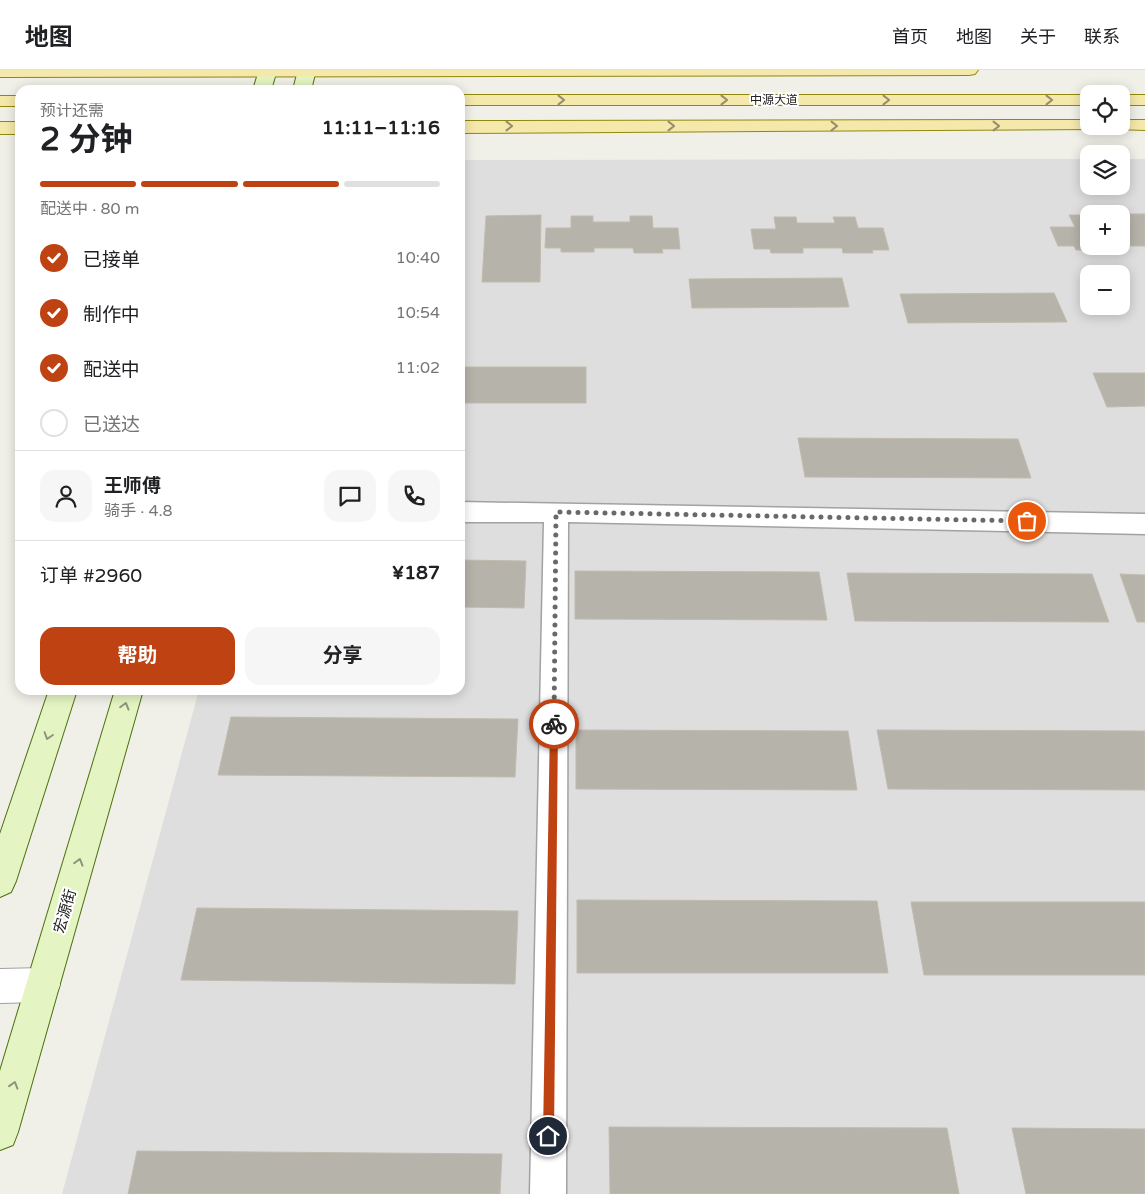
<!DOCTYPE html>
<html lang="zh">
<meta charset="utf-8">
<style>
:root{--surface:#fff;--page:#f6f6f6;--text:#202124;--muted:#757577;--line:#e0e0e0;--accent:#bf4212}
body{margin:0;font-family:"Varela Round","Noto Sans SC",sans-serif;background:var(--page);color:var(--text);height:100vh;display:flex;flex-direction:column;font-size:19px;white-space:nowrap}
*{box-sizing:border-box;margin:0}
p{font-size:16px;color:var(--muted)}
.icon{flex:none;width:28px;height:28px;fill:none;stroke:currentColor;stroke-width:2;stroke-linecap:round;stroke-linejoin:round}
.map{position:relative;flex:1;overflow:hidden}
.details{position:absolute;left:15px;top:15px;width:450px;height:610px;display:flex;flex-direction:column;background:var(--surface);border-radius:15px;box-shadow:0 2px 12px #0003}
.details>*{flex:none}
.buttons{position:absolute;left:1080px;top:15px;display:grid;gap:10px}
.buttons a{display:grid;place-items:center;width:50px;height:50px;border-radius:10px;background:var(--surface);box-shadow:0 2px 12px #0003;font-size:25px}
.pin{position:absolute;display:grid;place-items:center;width:42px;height:42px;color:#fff;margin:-21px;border:2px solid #fff;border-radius:50%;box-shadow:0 1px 5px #0007}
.courier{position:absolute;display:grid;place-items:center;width:50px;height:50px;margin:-25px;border:4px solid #bf4212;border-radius:50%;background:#fff;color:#222;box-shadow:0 1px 6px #0007}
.head em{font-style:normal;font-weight:700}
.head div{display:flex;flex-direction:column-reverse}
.head{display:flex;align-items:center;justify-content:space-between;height:85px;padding:0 25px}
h1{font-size:32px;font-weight:700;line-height:38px}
.bar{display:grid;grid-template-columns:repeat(4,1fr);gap:8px 5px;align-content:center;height:60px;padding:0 25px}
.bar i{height:6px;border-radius:4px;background:var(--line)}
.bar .current{background:var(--accent)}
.bar p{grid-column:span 4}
.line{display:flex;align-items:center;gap:12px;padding:0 25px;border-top:1px solid var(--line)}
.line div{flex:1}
.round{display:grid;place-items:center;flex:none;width:52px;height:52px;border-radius:15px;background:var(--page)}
ol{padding:0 25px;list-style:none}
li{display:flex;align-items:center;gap:15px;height:55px}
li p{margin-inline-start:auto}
li .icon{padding:5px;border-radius:50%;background:var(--accent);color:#fff;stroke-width:4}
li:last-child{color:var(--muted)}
li i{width:28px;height:28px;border:2px solid var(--line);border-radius:50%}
.cta{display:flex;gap:10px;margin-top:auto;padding:10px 25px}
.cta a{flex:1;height:58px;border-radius:15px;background:var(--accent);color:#fff;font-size:20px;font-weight:700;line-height:58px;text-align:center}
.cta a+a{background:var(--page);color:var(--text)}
header{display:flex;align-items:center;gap:30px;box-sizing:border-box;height:70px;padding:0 25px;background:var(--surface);border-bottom:1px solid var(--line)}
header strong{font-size:24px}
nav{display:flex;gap:28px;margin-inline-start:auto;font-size:18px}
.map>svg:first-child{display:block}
.residential{fill:#dfdede;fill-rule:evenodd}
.building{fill:#b6b3ab;stroke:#c1bbac}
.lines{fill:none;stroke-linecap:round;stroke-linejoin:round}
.minor-casing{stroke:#a2a2a2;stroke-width:3}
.tertiary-casing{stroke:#a2a2a2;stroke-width:2}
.secondary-casing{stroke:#4b700f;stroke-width:2}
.primary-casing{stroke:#90890e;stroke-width:2}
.minor{fill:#fff;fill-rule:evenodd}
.tertiary{fill:#fff;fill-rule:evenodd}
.secondary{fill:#e4f4c2;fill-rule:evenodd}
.primary{fill:#f4e8aa;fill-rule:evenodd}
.oneway{stroke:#958e6c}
.oneway2{stroke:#8c957a}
.route{fill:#bf4212}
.done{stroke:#696967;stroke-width:5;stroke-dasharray:0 9}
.labels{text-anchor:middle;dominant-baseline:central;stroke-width:4;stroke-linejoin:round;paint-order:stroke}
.far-street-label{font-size:12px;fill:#212121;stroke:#fff}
.street-label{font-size:15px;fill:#212121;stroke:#fff}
</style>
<header>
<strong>地图</strong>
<nav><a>首页</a><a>地图</a><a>关于</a><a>联系</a></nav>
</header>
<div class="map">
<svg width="1145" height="1124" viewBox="0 0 1145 1124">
<rect width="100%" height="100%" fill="#f0f0e8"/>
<path class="residential" d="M1089,89V116H1121V89H1145V1124H62L199,620H460V90ZM1089,144H1121V176H1089ZM1089,204H1121V236H1089Z"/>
<g class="building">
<polygon points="1128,144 1145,144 1145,176 1121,176 1121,151 1131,151"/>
<polygon points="541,145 540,212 482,212 486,146"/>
<polygon points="1069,145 1089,145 1089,176 1106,176 1108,180 1076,180 1074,176 1058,176 1050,157 1075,157"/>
<polygon points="571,146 593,146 593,152 630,152 630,146 652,146 653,158 678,158 680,179 662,179 663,183 634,183 633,178 594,178 594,182 561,182 561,178 545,178 546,158 571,158"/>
<polygon points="774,147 796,147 797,153 835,153 833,147 855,147 858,158 883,158 889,180 872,180 873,183 843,183 842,178 803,178 803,183 771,183 770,179 754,179 751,159 776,159"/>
<polygon points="842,208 849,237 692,238 689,209"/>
<polygon points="1054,223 1067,252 908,253 900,224"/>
<rect x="460" y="297" width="126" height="36"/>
<polygon points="1093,303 1145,303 1145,336 1107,337"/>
<polygon points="798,368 1018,369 1031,408 805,407"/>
<polygon points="460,490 526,491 524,538 460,537"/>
<polygon points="575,501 819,502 827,550 575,549"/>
<polygon points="847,503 1092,504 1109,552 855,551"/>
<polygon points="1120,504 1145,505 1145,552 1137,552"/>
<polygon points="231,647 518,649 515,707 218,705"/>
<polygon points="576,660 848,661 857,720 576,719"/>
<polygon points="877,660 1145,661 1145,720 888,719"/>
<polygon points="577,830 877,831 888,903 577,903"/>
<polygon points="911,832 1145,832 1145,905 924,905"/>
<polygon points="197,838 518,841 515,914 181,910"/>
<polygon points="609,1057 947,1058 959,1124 610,1124"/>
<polygon points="1012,1058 1145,1059 1145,1124 1026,1124"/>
<polygon points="137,1081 502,1084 500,1124 128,1124"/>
</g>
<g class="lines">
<g class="minor-casing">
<polygon id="minor" points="460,432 1145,444 1145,464 568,452 566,1124 530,1124 544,452 460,452"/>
</g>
<g class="tertiary-casing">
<polygon id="tertiary" points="43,898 55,903 60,915 55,927 43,932 0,933 0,899"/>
</g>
<g class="secondary-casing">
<g id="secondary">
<polygon points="259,0 277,0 271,20 253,20"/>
<polygon points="298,0 316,0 311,20 293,20"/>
<polygon points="49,620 77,620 16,811 11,822 0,827 0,764"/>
<polygon points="115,620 143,620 18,1062 13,1075 0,1080 0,1001"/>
</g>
</g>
<g class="primary-casing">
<g id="primary">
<polygon points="0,0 978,0 975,4 969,5 0,7"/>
<rect x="460" y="25" width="629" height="10"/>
<rect x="1121" y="25" width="24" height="10"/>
<rect x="0" y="26" width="20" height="10"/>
<polygon points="1089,50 1089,56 1097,56 1095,59 460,63 460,51"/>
<polygon points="1121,50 1145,50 1145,60 1115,59 1113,56 1121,56"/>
<rect x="0" y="52" width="20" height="12"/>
</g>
</g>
<use href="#minor" class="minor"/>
<use href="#tertiary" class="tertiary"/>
<use href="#secondary" class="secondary"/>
<use href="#primary" class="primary"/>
</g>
<defs><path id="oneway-chevron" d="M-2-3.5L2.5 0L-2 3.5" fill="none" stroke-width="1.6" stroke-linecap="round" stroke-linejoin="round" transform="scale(1.25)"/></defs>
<g class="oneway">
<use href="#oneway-chevron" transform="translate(561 30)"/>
<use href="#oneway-chevron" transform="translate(724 30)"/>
<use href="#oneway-chevron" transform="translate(886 30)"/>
<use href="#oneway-chevron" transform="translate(1049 30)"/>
<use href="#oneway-chevron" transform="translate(509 56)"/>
<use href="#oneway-chevron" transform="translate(671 56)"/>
<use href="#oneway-chevron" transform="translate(834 56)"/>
<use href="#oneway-chevron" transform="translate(996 56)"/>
</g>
<g class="oneway2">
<use href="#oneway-chevron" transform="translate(125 636) rotate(-74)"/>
<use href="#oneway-chevron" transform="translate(48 666) rotate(108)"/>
<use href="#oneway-chevron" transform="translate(79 792) rotate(-74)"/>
<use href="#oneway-chevron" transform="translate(14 1015) rotate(-73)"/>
</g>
<polygon class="route" points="554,650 558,654 554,1066 548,1071 543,1066 550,654"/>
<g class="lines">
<polyline class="done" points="554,654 556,442 1027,451"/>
</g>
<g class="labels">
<g class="far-street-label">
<text x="774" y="30">中源大道</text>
</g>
<g class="street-label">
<text transform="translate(65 841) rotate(-74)">宏源街</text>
</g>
</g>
</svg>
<div class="buttons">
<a><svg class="icon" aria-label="locate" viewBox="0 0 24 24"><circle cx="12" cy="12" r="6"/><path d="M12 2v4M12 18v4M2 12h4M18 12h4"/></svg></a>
<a><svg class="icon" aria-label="layers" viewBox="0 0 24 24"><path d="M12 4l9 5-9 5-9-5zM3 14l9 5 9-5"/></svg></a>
<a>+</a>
<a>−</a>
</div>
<div class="pin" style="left:1027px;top:451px;background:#ea580c"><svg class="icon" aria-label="bag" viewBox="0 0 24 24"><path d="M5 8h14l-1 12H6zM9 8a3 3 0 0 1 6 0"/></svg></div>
<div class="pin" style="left:548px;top:1066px;background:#1f2937"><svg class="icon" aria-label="home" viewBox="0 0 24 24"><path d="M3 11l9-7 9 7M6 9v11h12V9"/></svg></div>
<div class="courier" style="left:554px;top:654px"><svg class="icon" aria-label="bike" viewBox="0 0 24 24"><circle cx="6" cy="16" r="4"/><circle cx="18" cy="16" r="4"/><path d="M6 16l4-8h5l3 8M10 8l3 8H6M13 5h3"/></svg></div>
<section class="details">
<div class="head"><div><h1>2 分钟</h1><p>预计还需</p></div><em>11:11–11:16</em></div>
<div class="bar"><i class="current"></i><i class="current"></i><i class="current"></i><i></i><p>配送中 · 80 m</p></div>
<ol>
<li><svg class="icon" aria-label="check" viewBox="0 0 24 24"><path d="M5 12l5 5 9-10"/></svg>已接单<p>10:40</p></li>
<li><svg class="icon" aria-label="check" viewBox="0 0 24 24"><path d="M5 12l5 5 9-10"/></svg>制作中<p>10:54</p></li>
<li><svg class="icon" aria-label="check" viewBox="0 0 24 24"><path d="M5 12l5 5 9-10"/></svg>配送中<p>11:02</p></li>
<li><i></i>已送达</li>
</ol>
<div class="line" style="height:90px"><a class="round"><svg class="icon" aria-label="person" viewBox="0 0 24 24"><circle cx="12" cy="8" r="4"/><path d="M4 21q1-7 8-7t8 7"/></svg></a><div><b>王师傅</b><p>骑手 · 4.8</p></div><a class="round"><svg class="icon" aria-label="chat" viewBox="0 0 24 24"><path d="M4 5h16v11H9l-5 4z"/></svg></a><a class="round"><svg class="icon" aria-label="phone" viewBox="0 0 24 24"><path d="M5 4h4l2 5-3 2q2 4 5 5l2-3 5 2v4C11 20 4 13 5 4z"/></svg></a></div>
<div class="line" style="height:65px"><div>订单 #2960</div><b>¥187</b></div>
<div class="cta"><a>帮助</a><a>分享</a></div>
</section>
</div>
